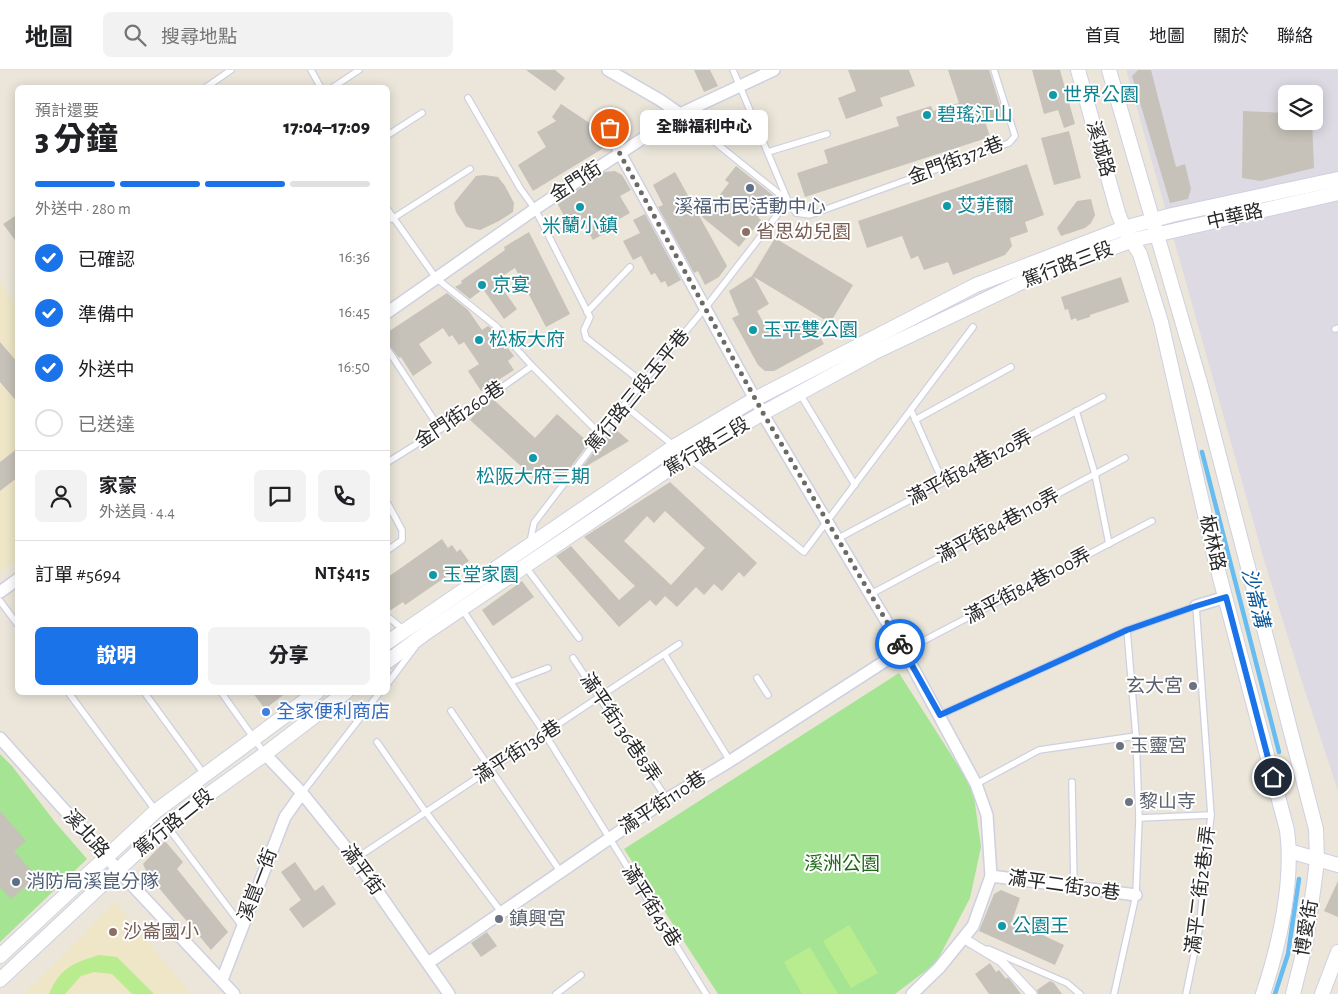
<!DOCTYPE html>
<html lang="zh-TW">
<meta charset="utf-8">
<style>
:root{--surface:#fff;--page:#f2f2f2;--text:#202124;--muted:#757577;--line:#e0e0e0;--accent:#1a73e8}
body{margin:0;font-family:"Alegreya Sans","Noto Sans TC",sans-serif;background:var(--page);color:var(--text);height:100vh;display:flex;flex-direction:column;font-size:19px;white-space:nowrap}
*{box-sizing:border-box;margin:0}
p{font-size:16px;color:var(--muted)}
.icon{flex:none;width:28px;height:28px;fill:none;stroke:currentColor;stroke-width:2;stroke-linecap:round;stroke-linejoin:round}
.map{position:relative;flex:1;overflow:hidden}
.details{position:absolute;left:15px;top:15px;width:375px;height:610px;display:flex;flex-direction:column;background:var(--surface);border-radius:8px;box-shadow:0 2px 12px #0003}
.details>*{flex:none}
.fabs{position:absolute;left:1278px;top:15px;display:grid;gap:10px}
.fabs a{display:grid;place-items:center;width:45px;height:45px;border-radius:8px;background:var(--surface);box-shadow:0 2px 12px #0003;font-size:25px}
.pin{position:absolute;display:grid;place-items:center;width:42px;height:42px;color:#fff;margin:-21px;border:2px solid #fff;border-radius:50%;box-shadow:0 1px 5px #0007}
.courier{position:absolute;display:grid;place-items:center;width:50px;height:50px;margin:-25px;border:4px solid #1a73e8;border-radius:50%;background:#fff;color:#222;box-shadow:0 1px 6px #0007}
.bubble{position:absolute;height:35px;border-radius:8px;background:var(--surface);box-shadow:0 2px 12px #0003;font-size:16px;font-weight:800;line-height:35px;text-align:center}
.headline em{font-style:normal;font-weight:800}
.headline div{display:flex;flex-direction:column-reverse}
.headline{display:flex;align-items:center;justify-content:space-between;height:85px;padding:0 20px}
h1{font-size:32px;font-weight:800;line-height:38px}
.bar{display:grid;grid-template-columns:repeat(4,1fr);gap:8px 5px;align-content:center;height:60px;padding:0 20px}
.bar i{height:6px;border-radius:4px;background:var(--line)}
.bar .selected{background:var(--accent)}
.bar p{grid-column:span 4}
.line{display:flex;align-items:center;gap:12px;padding:0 20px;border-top:1px solid var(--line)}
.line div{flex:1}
.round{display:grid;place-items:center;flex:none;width:52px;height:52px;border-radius:8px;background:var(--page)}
ol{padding:0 20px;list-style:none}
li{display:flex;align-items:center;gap:15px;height:55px}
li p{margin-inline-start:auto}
li .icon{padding:5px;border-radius:50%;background:var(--accent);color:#fff;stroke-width:4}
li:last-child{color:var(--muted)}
li i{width:28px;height:28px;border:2px solid var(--line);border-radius:50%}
.primary-button{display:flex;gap:10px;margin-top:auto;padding:10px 20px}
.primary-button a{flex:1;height:58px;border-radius:8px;background:var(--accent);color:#fff;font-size:20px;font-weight:800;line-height:58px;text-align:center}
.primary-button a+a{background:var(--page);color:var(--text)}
header{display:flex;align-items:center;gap:30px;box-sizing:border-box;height:70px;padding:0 25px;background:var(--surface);border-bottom:1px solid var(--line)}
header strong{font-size:24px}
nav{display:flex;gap:28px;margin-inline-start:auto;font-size:18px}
.search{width:350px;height:45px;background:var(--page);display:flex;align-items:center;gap:12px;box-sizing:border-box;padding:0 18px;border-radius:8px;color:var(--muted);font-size:19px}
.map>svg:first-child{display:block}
.industrial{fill:#dedae3;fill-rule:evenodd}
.education{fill:#eee6c7}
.green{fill:#a5e493}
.pitch{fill:#b9ec8e}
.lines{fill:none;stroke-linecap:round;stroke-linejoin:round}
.stream{stroke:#67bcf2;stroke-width:4.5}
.building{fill:#c6c2b9;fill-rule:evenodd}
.service-casing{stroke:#ced0e2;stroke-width:8}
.pedestrian-casing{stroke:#ced0e2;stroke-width:11}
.minor-casing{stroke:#ced0e2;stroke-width:14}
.tertiary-casing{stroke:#ced0e2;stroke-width:16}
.service{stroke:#fff;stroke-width:5.5}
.pedestrian{stroke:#fff;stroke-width:9}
.minor{stroke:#fff;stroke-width:11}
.tertiary{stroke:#fff;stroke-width:14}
.done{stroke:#6c6a66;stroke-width:5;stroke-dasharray:0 9}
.route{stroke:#1a73e8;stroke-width:6}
.culture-dot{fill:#0f9aa8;stroke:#fff;stroke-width:2}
.service-dot{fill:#5c6f8a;stroke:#fff;stroke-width:2}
.education-dot{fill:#8d6e63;stroke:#fff;stroke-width:2}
.worship-dot{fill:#6b7280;stroke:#fff;stroke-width:2}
.shop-dot{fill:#3f7fe0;stroke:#fff;stroke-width:2}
.labels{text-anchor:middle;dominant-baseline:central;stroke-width:4;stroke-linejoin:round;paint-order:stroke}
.culture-label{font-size:19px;fill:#0d838f;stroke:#fff;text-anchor:start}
.street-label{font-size:19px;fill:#282828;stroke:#fff}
.service-label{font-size:19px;fill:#4e5e75;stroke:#fff}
.education-label{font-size:19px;fill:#785e54;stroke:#fff;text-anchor:start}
.worship-label{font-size:19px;fill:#5b616d;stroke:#fff;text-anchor:start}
.shop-label{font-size:19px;fill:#366cbe;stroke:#fff;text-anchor:start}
.park-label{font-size:19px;fill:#1e6617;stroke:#fff}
.water-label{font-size:20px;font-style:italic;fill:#09579c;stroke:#fff}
</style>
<header>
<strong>地圖</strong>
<div class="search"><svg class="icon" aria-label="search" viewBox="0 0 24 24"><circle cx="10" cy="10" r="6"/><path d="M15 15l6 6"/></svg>搜尋地點</div>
<nav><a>首頁</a><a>地圖</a><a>關於</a><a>聯絡</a></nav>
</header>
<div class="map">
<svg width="1338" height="924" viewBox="0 0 1338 924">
<rect width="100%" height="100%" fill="#ebe6d9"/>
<path class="industrial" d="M1127,0H1338V721L1302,612L1264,490L1127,3ZM1286,24H1314V51H1286Z"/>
<g class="education">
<polygon points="0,212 18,239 17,489 0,503"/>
<polygon points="115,832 191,924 24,924 56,892"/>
</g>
<g class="green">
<polygon points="899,603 973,719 981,777 970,828 936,893 895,924 718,924 624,779"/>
<polygon points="0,684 12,696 55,752 87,789 0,872"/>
</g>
<g class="pitch">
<polygon points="849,855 878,903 851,918 823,871"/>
<polygon points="810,877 838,924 802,924 784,892"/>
<path d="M99,885L117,887L154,924H132L112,904L94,902L81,906L65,924H49C60,898 73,893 99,885Z"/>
</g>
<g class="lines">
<g class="stream">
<polyline points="1202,382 1279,682"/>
<polyline points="1275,924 1288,884 1299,809"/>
</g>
</g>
<g class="building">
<polygon points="526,0 555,0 565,8 555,21"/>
<polygon points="694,0 710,0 718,16 704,22"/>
<polygon points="848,0 909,0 915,16 880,28 883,36 846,49 838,28 856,21"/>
<polygon points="948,0 989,0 1004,48 986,54 990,67 805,127 797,103 828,93 824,80 899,56 896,47 931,36 933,41 959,33"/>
<polygon points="1032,0 1060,0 1075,54 1064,58 1058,40 1044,44"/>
<polygon points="1138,0 1151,0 1176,97 1185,94 1191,119 1188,129 1170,133 1132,6"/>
<polygon points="561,34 603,62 607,71 602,79 533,121 518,95 546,77 537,62 556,51 552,47"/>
<polygon points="1243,41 1286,43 1286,51 1312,51 1314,98 1261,111 1242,108"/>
<polygon points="1069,61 1081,108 1054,115 1041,68"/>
<polygon points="1027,94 1044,145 1025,152 1028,162 1010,168 1012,176 1005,185 953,205 948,192 924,200 918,186 911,189 902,166 867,178 858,151"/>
<polygon points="736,96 774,126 758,147 761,150 739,177 702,147 729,113 725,110"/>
<polygon points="615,101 622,105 631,120 620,126 630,143 605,157 608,161 593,170 580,147 568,153 557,133 605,102"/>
<polygon points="675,102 727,196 719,207 705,215 698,201 694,203 658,137 663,135 653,115"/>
<polygon points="484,105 498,107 505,116 514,133 513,142 499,151 480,160 466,157 456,142 454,133 476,106"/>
<polygon points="1091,129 1095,145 1091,153 1085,158 1061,166 1057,158 1077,131"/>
<polygon points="18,144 18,174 3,154"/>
<polygon points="645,144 681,210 668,217 665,211 661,213 655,203 651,205 641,186 633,190 623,171 640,163 633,150"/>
<polygon points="529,162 570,244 546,257 515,198 496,210 517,239 504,249 483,219 470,229 455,217 462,213 461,211 505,180 504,177"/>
<polygon points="775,168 853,215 830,253 754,207 769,234 757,241 773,270 810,250 824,274 774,301 765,301 758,295 732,248 739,245 729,221 752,206"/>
<polygon points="1121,207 1129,232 1090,245 1090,247 1077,251 1076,248 1071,250 1068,239 1065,240 1061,227"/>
<polygon points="447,223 468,240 482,260 488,256 494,260 514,286 508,291 514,300 481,321 468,301 479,294 464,272 459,275 452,265 449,267 443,258 419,274 432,293 413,306 401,287 399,288 388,274 388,262"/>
<polygon points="0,272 18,293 18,333 0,312"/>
<polygon points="493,329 535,368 557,344 589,373 560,411 544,398 535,409 470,350 482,337"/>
<polygon points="613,357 629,371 580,400"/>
<polygon points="18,378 18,407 0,421 0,392"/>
<path d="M670,412L757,493L744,507L739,502L722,521L714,514L704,525L696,517L677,537L665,526L656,536L650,530L619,557L556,486L571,476L619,530L635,516L584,467ZM665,441L705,478L671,515L624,471L647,446L654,453Z"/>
<polygon points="442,469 448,478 452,475 457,482 460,479 469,491 405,535 403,532 388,542 388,507"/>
<polygon points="522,511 534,527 493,556 482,540"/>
<polygon points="252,622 287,622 265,639"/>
<polygon points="0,741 26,771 14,781 37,807 11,829 0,817"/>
<polygon points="165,771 183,792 177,799 228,862 211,880 148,805 143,794"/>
<polygon points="295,792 315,821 323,815 336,834 303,858 289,839 301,830 281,802"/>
<polygon points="1338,811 1338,847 1324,841"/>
<polygon points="1001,820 1020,828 1012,851 1064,875 1055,895 979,861 994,824"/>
<polygon points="487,862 497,876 481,887 471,873"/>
<polygon points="990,893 996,902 999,900 1006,909 1008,907 1021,924 989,924 975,904"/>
<polygon points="1050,911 1054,913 1062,924 1038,924 1037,920"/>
</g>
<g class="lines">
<g class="service-casing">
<g id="service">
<polyline points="311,0 321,18"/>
<polyline points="733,0 788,131 796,143 810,145 1009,73 1015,66 994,0"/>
<polyline points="205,18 231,0"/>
<polyline points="332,18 359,0"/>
<polyline points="468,28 520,118 535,139 590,247 584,260 586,268 642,312"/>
<polyline points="388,65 422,43"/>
<polyline points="768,82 827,64"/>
<polyline points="388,140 436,208 497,257 532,296 601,365"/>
<polyline points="392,149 470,99"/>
<polyline points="587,242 630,197"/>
<polyline points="1335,259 1338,258"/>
<polyline points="388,280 440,359"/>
<polyline points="800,324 855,415"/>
<polyline points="624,335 804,482 973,257"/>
<polyline points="911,340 943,412"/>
<polyline points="1076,341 1095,404 1109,474"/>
<polyline points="915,350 1011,297"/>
<polyline points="388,392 460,347 532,296"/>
<polyline points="388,434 402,460 402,470 388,480"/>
<polyline points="837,469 1103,327"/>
<polyline points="530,472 534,453 624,335 706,237 788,131 680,44"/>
<polyline points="525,496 579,568"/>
<polyline points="871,524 1125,388"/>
<polyline points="0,531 18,555"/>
<polyline points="462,539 545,664 706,924"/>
<polyline points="388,547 404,560"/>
<polyline points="904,581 1152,451"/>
<polyline points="665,585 730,691"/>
<polyline points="573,588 667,729"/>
<polyline points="757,608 768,625"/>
<polyline points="511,612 548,598"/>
<polyline points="388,613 415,577"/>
<polyline points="68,622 156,741"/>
<polyline points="144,622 204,704"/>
<polyline points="221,622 265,684"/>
<polyline points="451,641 560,801"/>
<polyline points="940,645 1127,560 1196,536 1211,745 1199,860 1186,924"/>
<polyline points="377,672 425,741 502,843"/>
<polyline points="1072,712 1074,816"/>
<polyline points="976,714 1039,680 1136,666"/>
<polyline points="302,723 380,622"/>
<polyline points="1139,748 1211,745"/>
<polyline points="167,756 242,856"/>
<polyline points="355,789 679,574"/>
<polyline points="988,879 1067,913 1080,924"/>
<polyline points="556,924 581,905"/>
<polyline points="1114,924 1136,825 1139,748 1136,666 1127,560"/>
</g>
</g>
<g class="pedestrian-casing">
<polyline id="pedestrian" points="963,868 1001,891 1032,924"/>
</g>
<g class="minor-casing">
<g id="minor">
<polyline points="608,0 660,30 680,44"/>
<polyline points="604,45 620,83 767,351 904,581 976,714 987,745 991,806 973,856 939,898 912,924"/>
<polyline points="388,242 535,139 680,44 774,0"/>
<polyline points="0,522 18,509"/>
<polyline points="1196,536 1226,527"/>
<polyline points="0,668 118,800 234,924"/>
<polyline points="265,684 302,723 355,789 449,924"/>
<polyline points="991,806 1136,825"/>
<polyline points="428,893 667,729 730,691 896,584 904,581"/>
<polyline points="222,910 285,747 302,723"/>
</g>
</g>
<g class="tertiary-casing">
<g id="tertiary">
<path d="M1078,0L1118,143L1124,158L1140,184L1161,252L1215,489L1287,760C1294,811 1279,876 1263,924"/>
<polyline points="1109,0 1201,316 1316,759 1317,790 1315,807 1306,872 1293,924"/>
<polyline points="388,572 675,376 755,329 976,215 1124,158 1172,145 1338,109"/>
<polyline points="388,591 427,562 687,387 763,343 873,283 1022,212 1133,170 1338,123"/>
<polyline points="1289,781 1338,795"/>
<polyline points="0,886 156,741 317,622"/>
<polyline points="0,910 166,755 265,684 346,622"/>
<polyline points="1322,924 1338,882"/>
</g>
</g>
<use href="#service" class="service"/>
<use href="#pedestrian" class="pedestrian"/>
<use href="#minor" class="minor"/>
<use href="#tertiary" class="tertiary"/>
</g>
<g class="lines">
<polyline class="done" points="610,58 620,84 763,343 900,574"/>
<polyline class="route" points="900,574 940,645 1127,560 1196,536 1226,527 1273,707"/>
</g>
<g class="culture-dot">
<circle cx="1053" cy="25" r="5"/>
<circle cx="927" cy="45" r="5"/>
<circle cx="947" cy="136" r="5"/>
<circle cx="580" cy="137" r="5"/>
<circle cx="482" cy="215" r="5"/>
<circle cx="753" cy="260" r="5"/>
<circle cx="479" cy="270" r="5"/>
<circle cx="533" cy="388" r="5"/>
<circle cx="433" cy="505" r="5"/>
<circle cx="1002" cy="856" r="5"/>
</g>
<g class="service-dot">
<circle cx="750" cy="118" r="5"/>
<circle cx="16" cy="812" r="5"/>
</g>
<g class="education-dot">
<circle cx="746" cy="162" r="5"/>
<circle cx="113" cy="862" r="5"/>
</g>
<g class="worship-dot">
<circle cx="1193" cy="616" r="5"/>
<circle cx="1120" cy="676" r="5"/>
<circle cx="1129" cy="732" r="5"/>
<circle cx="499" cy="849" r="5"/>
</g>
<circle class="shop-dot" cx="266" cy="642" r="5"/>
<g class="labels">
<g class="culture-label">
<text x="1063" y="25">世界公園</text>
<text x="937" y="45">碧瑤江山</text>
<text x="957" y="136">艾菲爾</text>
<text x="580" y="156" text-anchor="middle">米蘭小鎮</text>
<text x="492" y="215">京宴</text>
<text x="763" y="260">玉平雙公園</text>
<text x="489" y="270">松板大府</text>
<text x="533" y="407" text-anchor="middle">松阪大府三期</text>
<text x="443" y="505">玉堂家園</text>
<text x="1012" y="856">公園王</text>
</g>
<g class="street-label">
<text transform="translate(1100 79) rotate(74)">溪城路</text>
<text transform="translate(956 91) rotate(-21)">金門街372巷</text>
<text transform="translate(576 112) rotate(-33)">金門街</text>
<text transform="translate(1235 147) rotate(-13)">中華路</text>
<text transform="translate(1068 195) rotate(-21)">篤行路三段</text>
<text transform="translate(638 321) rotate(-51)">篤行路三段玉平巷</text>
<text transform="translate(460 345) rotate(-34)">金門街260巷</text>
<text transform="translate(707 377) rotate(-31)">篤行路三段</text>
<text transform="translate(970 398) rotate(-28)">滿平街84巷120弄</text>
<text transform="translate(998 456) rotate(-28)">滿平街84巷110弄</text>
<text transform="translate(1212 473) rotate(77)">板林路</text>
<text transform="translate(1028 516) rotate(-28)">滿平街84巷100弄</text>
<text transform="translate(620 658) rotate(56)">滿平街136巷8弄</text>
<text transform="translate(518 682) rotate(-33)">滿平街136巷</text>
<text transform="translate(663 733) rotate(-33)">滿平街110巷</text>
<text transform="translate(174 753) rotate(-39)">篤行路二段</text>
<text transform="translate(86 764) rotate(48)">溪北路</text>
<text transform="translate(362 800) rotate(54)">滿平街</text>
<text transform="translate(258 815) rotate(-69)">溪崑一街</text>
<text transform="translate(1064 816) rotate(8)">滿平二街30巷</text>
<text transform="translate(1201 820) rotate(-83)">滿平二街2巷1弄</text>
<text transform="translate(651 836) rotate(58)">滿平街45巷</text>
<text transform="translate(1307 858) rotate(-80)">博愛街</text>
</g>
<g class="service-label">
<text x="750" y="137">溪福市民活動中心</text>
<text x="26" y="812" text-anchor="start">消防局溪崑分隊</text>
</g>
<g class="education-label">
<text x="756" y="162">省思幼兒園</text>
<text x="123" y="862">沙崙國小</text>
</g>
<g class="worship-label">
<text x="1183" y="616" text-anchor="end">玄大宮</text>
<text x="1130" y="676">玉靈宮</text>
<text x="1139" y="732">黎山寺</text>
<text x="509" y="849">鎮興宮</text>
</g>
<g class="shop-label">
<text x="276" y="642">全家便利商店</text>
</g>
<g class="park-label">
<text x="842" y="794">溪洲公園</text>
</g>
<g class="water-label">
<text transform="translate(1255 528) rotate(76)">沙崙溝</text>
</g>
</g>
</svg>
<div class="fabs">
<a><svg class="icon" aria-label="layers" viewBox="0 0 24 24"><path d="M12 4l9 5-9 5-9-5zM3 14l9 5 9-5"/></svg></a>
</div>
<div class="pin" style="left:610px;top:58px;background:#ea580c"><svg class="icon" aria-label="bag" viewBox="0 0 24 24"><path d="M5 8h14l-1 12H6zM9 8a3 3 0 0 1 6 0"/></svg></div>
<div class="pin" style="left:1273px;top:707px;background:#1f2937"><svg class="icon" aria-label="home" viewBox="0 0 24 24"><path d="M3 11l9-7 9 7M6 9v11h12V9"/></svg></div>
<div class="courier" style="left:900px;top:574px"><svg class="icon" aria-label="bike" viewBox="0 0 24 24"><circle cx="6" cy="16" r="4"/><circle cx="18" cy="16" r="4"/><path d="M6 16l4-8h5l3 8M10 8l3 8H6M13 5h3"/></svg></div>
<div class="bubble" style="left:640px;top:40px;width:128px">全聯福利中心</div>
<section class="details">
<div class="headline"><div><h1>3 分鐘</h1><p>預計還要</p></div><em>17:04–17:09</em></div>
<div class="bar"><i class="selected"></i><i class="selected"></i><i class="selected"></i><i></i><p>外送中 · 280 m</p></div>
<ol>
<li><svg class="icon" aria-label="check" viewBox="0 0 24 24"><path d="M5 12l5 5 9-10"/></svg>已確認<p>16:36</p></li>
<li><svg class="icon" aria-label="check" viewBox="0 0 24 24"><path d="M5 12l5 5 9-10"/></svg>準備中<p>16:45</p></li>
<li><svg class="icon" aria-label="check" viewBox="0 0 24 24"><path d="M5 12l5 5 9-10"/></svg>外送中<p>16:50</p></li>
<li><i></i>已送達</li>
</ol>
<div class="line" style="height:90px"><a class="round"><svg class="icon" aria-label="person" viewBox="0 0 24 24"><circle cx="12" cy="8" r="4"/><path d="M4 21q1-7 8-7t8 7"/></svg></a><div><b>家豪</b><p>外送員 · 4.4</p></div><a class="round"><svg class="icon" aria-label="chat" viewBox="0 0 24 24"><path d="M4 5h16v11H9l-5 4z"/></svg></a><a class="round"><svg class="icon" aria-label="phone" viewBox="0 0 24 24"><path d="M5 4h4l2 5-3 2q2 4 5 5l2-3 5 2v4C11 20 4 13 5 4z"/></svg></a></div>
<div class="line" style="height:65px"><div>訂單 #5694</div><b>NT$415</b></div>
<div class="primary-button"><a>說明</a><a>分享</a></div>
</section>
</div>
